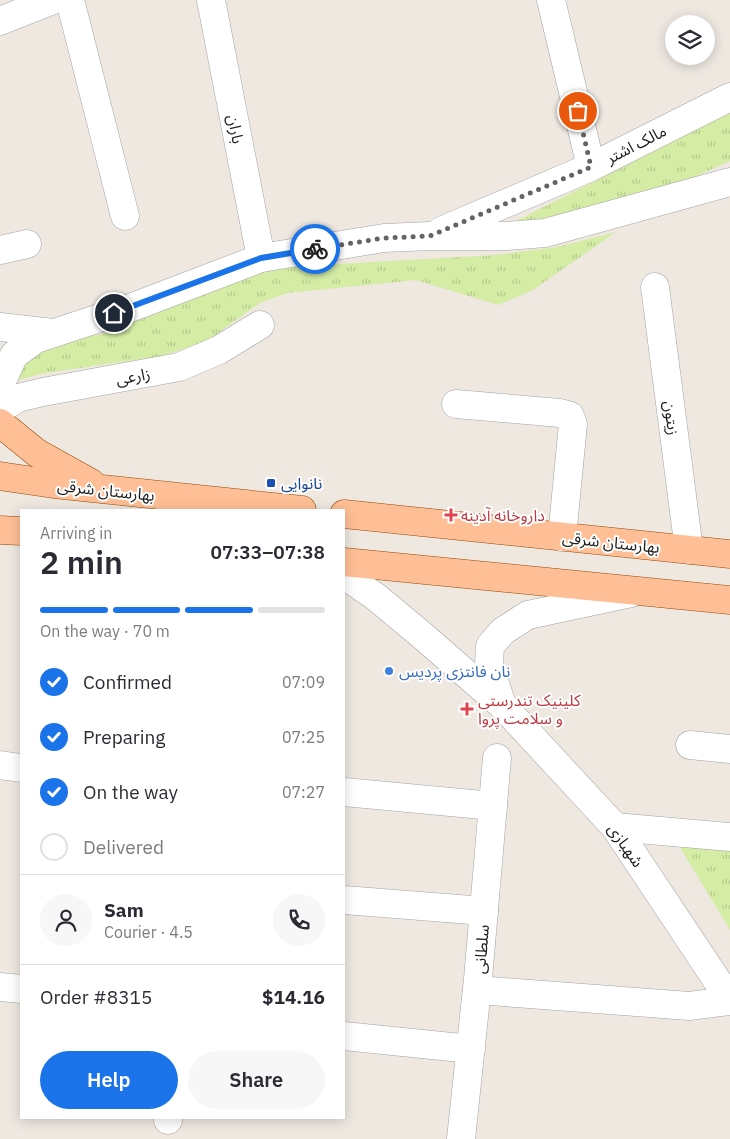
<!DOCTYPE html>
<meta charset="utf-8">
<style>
:root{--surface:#fff;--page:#f7f7f7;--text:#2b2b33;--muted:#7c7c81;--line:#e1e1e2;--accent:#1a73e8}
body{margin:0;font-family:"IBM Plex Sans","Noto Sans Arabic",sans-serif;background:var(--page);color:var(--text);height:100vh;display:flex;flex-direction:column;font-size:19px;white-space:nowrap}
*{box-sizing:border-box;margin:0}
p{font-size:16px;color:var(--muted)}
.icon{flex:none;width:28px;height:28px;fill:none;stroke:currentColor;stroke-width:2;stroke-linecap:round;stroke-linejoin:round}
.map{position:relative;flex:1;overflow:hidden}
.side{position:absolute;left:20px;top:509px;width:325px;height:610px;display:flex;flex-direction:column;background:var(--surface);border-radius:0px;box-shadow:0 2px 12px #0003}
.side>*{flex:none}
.buttons{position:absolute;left:665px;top:15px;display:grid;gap:10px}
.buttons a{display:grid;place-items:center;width:50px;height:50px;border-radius:50%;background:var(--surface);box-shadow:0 2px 12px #0003;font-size:25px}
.pin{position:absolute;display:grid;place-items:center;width:42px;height:42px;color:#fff;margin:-21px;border:2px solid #fff;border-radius:50%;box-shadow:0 1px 5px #0007}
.courier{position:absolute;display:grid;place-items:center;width:50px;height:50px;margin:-25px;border:4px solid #1a73e8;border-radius:50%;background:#fff;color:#222;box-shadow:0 1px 6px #0007}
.overview em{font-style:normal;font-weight:600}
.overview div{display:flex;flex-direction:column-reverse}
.overview{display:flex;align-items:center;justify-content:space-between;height:85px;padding:0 20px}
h1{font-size:32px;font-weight:600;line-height:38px}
.bar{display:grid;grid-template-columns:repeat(4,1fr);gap:8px 5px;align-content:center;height:60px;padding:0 20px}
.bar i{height:6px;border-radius:4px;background:var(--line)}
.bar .on{background:var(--accent)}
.bar p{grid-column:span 4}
.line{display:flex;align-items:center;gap:12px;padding:0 20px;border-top:1px solid var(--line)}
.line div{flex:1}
.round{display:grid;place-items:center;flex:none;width:52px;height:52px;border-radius:26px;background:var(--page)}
ol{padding:0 20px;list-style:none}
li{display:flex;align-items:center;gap:15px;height:55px}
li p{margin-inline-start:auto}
li .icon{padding:5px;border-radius:50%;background:var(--accent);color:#fff;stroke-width:4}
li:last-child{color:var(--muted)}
li i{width:28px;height:28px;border:2px solid var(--line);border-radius:50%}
.action{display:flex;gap:10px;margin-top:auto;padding:10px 20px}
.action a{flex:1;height:58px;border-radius:30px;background:var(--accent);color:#fff;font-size:20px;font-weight:600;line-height:58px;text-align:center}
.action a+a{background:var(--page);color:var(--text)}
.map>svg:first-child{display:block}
.grass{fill:url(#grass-tufts)}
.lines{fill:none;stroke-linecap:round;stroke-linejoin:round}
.minor-casing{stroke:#a3a3a3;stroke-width:29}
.major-casing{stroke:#954900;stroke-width:29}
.minor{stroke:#fff;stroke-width:28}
.major{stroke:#ffbf96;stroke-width:28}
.done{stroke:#666361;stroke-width:5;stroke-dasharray:0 9}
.route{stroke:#1a73e8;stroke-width:6}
.transit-dot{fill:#1a4fb4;stroke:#fff;stroke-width:2}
.health-dot{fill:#e0444e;stroke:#fff;stroke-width:2}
.shop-dot{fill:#3f7fe0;stroke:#fff;stroke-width:2}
.labels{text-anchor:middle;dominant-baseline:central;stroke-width:4;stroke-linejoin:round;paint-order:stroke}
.street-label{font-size:16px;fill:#1c1c1c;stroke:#fff}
.transit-label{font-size:16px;fill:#164399;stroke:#fff;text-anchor:start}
.health-label{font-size:16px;fill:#be3a42;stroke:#fff;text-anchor:start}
.shop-label{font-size:16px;fill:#366cbe;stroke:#fff;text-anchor:start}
</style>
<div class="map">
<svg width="730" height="1139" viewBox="0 0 730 1139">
<defs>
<pattern id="grass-tufts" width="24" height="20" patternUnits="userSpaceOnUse" patternTransform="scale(1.25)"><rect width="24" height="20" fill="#d4eca4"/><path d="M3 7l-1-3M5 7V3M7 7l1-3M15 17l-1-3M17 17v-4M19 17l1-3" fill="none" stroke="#b5ca8d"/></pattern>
</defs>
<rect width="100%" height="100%" fill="#eee8e1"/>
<g class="grass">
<polygon points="730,113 730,161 699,175 629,200 555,222 516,221"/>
<polygon points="616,232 533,290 498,305 416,280 287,293 260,303 207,341 162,356 46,373 9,382 22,360 43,345 102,334 153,315 210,289 246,275 302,266 496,255 557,247"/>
<polygon points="678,844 730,849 730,930"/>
</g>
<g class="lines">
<g class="minor-casing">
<g id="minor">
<polyline points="70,0 125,216"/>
<polyline points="211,0 261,258"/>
<polyline points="551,0 591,167"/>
<polyline points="0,21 53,0"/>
<polyline points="441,231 591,167 730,97"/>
<polyline points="0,250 27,244"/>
<polyline points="655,287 689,550"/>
<polyline points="0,327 53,333"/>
<polyline points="0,385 14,355 36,339 130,308 261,258 384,238 430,236 506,236 545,233 730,182"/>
<polyline points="456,404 560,413 570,416 573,424 562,537"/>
<polyline points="0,409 18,398 43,392 179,367 219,350 260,325"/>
<polyline points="344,575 376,597 424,637 502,705 615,827 730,1000"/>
<polyline points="502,705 489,665 490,646 503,631 528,615 631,593"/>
<polyline points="690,745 730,749"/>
<polyline points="0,765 21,768"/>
<polyline points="344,792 493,806"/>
<polyline points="615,827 730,837"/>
<polyline points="344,900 484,911"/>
<polyline points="0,987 21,989"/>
<polyline points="477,990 689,1006 730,1001"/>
<polyline points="344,1036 471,1049"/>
<polyline points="168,1120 168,1118"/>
<polyline points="461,1139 478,979 497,758"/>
</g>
</g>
<g class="major-casing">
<g id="major">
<polyline points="0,423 37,453 91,483"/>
<polyline points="0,476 54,484 302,510"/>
<polyline points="344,514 730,554"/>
<polyline points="0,530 21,531"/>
<polyline points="344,562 730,600"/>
</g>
</g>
<use href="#minor" class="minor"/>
<use href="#major" class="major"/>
</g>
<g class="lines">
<polyline class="done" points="315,249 384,238 430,236 591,167 578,111"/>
<polyline class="route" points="114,313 261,258 315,249"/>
</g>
<rect class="transit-dot" x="266" y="478" width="10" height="10" rx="2.5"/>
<g class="health-dot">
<path d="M448.5 507.5h5v5h5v5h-5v5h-5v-5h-5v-5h5z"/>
<path d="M464.5 701.5h5v5h5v5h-5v5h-5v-5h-5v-5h5z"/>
</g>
<circle class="shop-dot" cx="389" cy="671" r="5"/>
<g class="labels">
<g class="street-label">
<text transform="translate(236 129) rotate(79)">باران</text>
<text transform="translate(636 144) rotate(-27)">مالک اشتر</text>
<text transform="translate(133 376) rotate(-10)">زارعی</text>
<text transform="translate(672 418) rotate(83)">زیتون</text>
<text transform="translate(106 490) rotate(6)">بهارستان شرقی</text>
<text transform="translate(611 542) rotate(6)">بهارستان شرقی</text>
<text transform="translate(626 845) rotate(55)">شهبازی</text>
<text transform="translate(481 949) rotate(-85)">سلطانی</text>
</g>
<g class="transit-label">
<text x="281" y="483">نانوایی</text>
</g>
<g class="health-label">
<text x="461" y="515">داروخانه آدینه</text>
<text x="478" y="700">کلینیک تندرستی<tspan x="478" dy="18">و سلامت پروا</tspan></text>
</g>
<g class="shop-label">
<text x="399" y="671">نان فانتزی پردیس</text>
</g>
</g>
</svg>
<div class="buttons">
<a><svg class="icon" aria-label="layers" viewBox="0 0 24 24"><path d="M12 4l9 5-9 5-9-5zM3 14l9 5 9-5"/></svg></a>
</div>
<div class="pin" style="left:578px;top:111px;background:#ea580c"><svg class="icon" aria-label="bag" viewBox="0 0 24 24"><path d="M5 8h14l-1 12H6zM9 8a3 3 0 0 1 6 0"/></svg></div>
<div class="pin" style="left:114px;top:313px;background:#1f2937"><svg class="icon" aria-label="home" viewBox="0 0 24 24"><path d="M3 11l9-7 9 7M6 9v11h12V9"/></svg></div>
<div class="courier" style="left:315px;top:249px"><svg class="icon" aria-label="bike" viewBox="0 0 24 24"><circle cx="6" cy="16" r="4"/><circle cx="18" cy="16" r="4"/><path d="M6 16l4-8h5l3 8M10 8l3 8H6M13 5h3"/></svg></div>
<section class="side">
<div class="overview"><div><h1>2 min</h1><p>Arriving in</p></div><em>07:33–07:38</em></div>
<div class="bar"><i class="on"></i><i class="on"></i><i class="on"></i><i></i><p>On the way · 70 m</p></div>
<ol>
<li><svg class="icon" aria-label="check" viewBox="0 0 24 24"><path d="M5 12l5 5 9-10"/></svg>Confirmed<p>07:09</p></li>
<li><svg class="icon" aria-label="check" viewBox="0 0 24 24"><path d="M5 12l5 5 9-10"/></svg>Preparing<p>07:25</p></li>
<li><svg class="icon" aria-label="check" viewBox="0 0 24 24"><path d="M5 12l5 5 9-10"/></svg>On the way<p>07:27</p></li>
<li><i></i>Delivered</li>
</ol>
<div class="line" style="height:90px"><a class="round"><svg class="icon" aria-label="person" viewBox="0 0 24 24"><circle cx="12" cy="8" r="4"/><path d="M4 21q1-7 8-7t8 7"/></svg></a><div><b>Sam</b><p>Courier · 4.5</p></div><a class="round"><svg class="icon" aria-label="phone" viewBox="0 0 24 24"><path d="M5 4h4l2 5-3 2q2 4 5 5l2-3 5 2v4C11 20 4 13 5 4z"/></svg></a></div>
<div class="line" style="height:65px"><div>Order #8315</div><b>$14.16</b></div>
<div class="action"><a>Help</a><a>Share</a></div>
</section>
</div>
